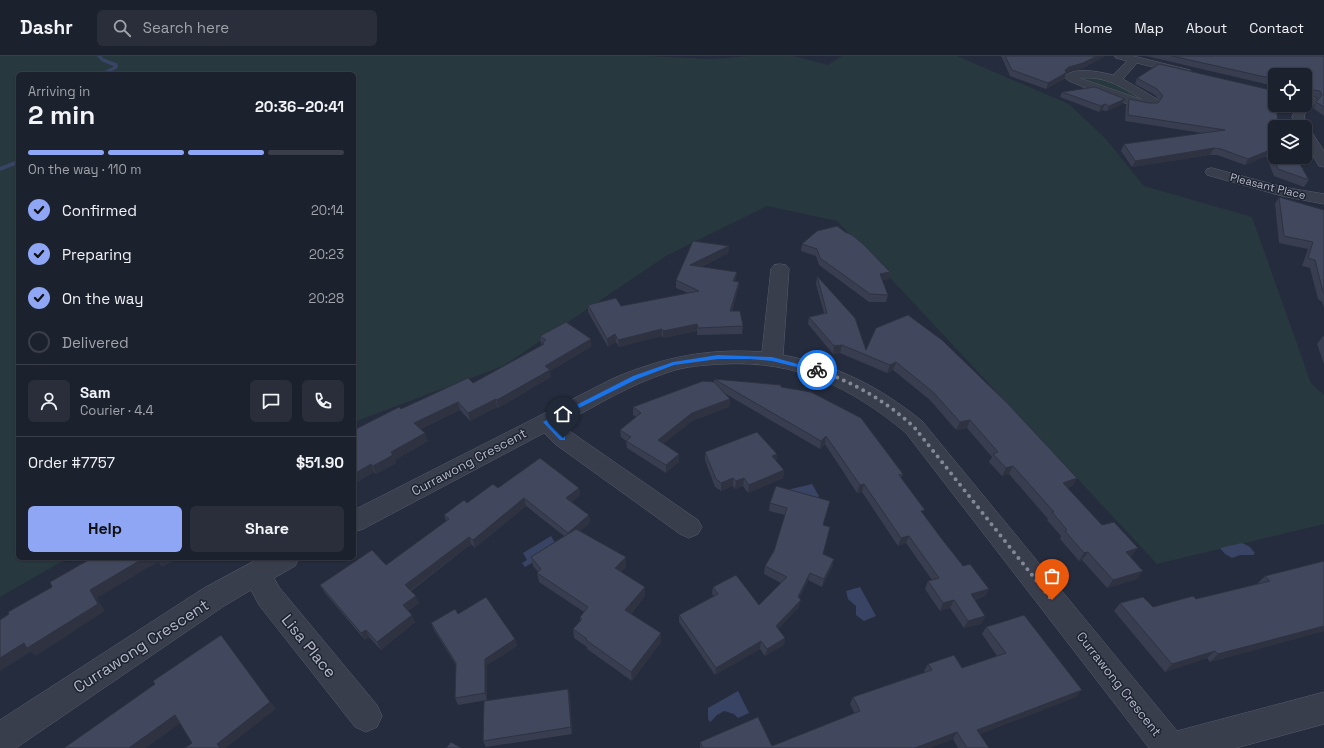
<!DOCTYPE html>
<meta charset="utf-8">
<style>
:root{--surface:#1c212e;--page:#292e3a;--text:#f1f3f6;--muted:#a0a3aa;--line:#3a3e4a;--accent:#8ea6f4}
body{margin:0;font-family:"Space Grotesk",sans-serif;background:var(--page);color:var(--text);height:100vh;display:flex;flex-direction:column;font-size:15px;white-space:nowrap}
*{box-sizing:border-box;margin:0}
p{font-size:13px;color:var(--muted)}
.icon{flex:none;width:22px;height:22px;fill:none;stroke:currentColor;stroke-width:2;stroke-linecap:round;stroke-linejoin:round}
.map{position:relative;flex:1;overflow:hidden}
.side{position:absolute;left:16px;top:16px;width:340px;height:488px;display:flex;flex-direction:column;background:var(--surface);border-radius:6px;box-shadow:0 1px 3px #0004,0 0 0 1px var(--line)}
.side>*{flex:none}
.tools{position:absolute;left:1268px;top:12px;display:grid;gap:8px}
.tools a{display:grid;place-items:center;width:44px;height:44px;border-radius:6px;background:var(--surface);box-shadow:0 1px 3px #0004,0 0 0 1px var(--line);font-size:20px}
.pin{position:absolute;display:grid;place-items:center;width:34px;height:34px;color:#fff;margin:-41px -17px;border-radius:50% 50% 50% 0;rotate:-45deg;box-shadow:0 0 4px #0007}
.pin .icon{rotate:45deg}
.courier{position:absolute;display:grid;place-items:center;width:40px;height:40px;margin:-20px;border:3px solid #1a73e8;border-radius:50%;background:#fff;color:#222;box-shadow:0 1px 5px #0007}
.overview em{font-style:normal;font-weight:700}
.overview div{display:flex;flex-direction:column-reverse}
.overview{display:flex;align-items:center;justify-content:space-between;height:68px;padding:0 12px}
h1{font-size:26px;font-weight:700;line-height:30px}
.bar{display:grid;grid-template-columns:repeat(4,1fr);gap:6px 4px;align-content:center;height:48px;padding:0 12px}
.bar i{height:5px;border-radius:3px;background:var(--line)}
.bar .on{background:var(--accent)}
.bar p{grid-column:span 4}
.line{display:flex;align-items:center;gap:10px;padding:0 12px;border-top:1px solid var(--line)}
.line div{flex:1}
.round{display:grid;place-items:center;flex:none;width:42px;height:42px;border-radius:6px;background:var(--page)}
ol{padding:0 12px;list-style:none}
li{display:flex;align-items:center;gap:12px;height:44px}
li p{margin-inline-start:auto}
li .icon{padding:4px;border-radius:50%;background:var(--accent);color:#111;stroke-width:4}
li:last-child{color:var(--muted)}
li i{width:22px;height:22px;border:2px solid var(--line);border-radius:50%}
.action{display:flex;gap:8px;margin-top:auto;padding:8px 12px}
.action a{flex:1;height:46px;border-radius:6px;background:var(--accent);color:#111;font-size:16px;font-weight:700;line-height:46px;text-align:center}
.action a+a{background:var(--page);color:var(--text)}
header{display:flex;align-items:center;gap:24px;box-sizing:border-box;height:56px;padding:0 20px;background:var(--surface);border-bottom:1px solid var(--line)}
header strong{font-size:19px}
nav{display:flex;gap:22px;margin-inline-start:auto;font-size:14px}
.search{width:280px;height:36px;background:var(--page);display:flex;align-items:center;gap:10px;box-sizing:border-box;padding:0 14px;border-radius:6px;color:var(--muted);font-size:15px}
.map>svg:first-child{display:block}
.green{fill:#27383e}
.water{fill:#394464}
.lines{fill:none;stroke-linecap:round;stroke-linejoin:round}
.stream-far1{stroke:#394464;stroke-width:3.5}
.stream{stroke:#394464;stroke-width:4}
.street-casing{stroke:#575c6b;stroke-width:1}
.street{fill:#393e4d;fill-rule:evenodd}
.wall{fill:#383e50}
.shaded-wall{fill:#2e3241}
.building{fill:#41485d;stroke:#2e3241}
.route{fill:#1a73e8}
.done{stroke:#838897;stroke-width:4;stroke-dasharray:0 7.2}
.labels{text-anchor:middle;dominant-baseline:central;stroke-width:3;stroke-linejoin:round;paint-order:stroke}
.far-street-label{font-size:11px;fill:#b5b9c8;stroke:#1e2332}
.street-label{font-size:13px;fill:#b5b9c8;stroke:#1e2332}
.near-street-label{font-size:16px;fill:#b5b9c8;stroke:#1e2332}
</style>
<header>
<strong>Dashr</strong>
<div class="search"><svg class="icon" aria-label="search" viewBox="0 0 24 24"><circle cx="10" cy="10" r="6"/><path d="M15 15l6 6"/></svg>Search here</div>
<nav><a>Home</a><a>Map</a><a>About</a><a>Contact</a></nav>
</header>
<div class="map">
<svg width="1324" height="692" viewBox="0 0 1324 692">
<rect width="100%" height="100%" fill="#252c3d"/>
<g class="green">
<polygon points="0,0 648,0 713,3 748,0 794,0 828,9 842,0 957,0 1069,48 1106,83 1144,130 1252,161 1311,327 1324,339 1324,468 1157,508 837,165 767,150 666,200 503,310 354,366 354,18 18,18 18,52 15,54 18,55 18,502 68,502 0,541"/>
<polygon points="1079,21 1109,23 1142,43 1139,44 1080,24"/>
</g>
<g class="water">
<polygon points="812,428 819,440 815,445 787,434"/>
<polygon points="551,480 557,490 556,492 525,511 522,507 527,504 523,497"/>
<polygon points="1242,487 1250,491 1255,497 1253,499 1240,499 1232,502 1225,498 1220,492"/>
<polygon points="860,531 876,560 864,565 856,559 856,550 848,543 846,535"/>
<polygon points="738,635 749,657 738,662 734,658 724,655 717,659 710,666 708,663 708,652"/>
</g>
<g class="lines">
<polyline class="stream-far1" points="99,0 103,4 116,9 116,11 103,18"/>
<polyline class="stream" points="0,113 18,106"/>
<g class="street-casing">
<g id="street">
<path d="M1115,0H1133L1190,14L1192,16L1190,18L1186,19L1137,7L1123,23L1157,43L1159,46C1158,48 1157,50 1155,51C1142,58 1084,31 1069,25L1064,21C1073,10 1101,16 1113,19L1127,5L1116,2ZM1080,22C1107,20 1121,31 1143,44Z"/>
<polygon points="1311,41 1315,42 1317,45 1305,58 1304,61 1309,72 1324,95 1324,111 1319,110 1305,86 1305,71 1296,71 1292,61 1295,54 1300,49 1305,49 1305,44"/>
<polygon points="1212,112 1283,131 1324,138 1324,148 1282,140 1207,119 1205,116 1207,113"/>
<path d="M780,208L786,209L789,213L783,299C839,310 878,330 922,365L1177,675L1324,636V668L1236,692H1149L906,377C851,331 796,304 723,308C705,309 686,310 669,316C631,328 597,349 562,368L571,376L698,464L702,471L698,478L689,482L680,478L555,388L544,377L363,473L354,476V454L614,322C664,301 708,292 762,296L771,213L774,209Z"/>
<polygon points="260,502 299,502 295,510 274,522 279,531 377,649 382,660 377,671 366,676 355,671 259,549 251,534 224,550 16,692 0,692 0,664 204,532"/>
</g>
</g>
<use href="#street" class="street"/>
</g>
<g class="wall">
<polygon points="1001,0 1105,0 1081,13 1067,16 1066,18 1064,23 1046,33 1010,20"/>
<polygon points="1146,0 1324,0 1324,60 1313,52 1318,44 1316,41 1310,40 1306,42 1305,43 1305,19 1275,19 1275,26 1273,24 1270,29"/>
<polygon points="1137,22 1275,71 1309,124 1304,131 1274,120 1266,100 1245,109 1217,99 1210,99 1132,111 1121,95 1124,88 1202,77 1125,65 1126,49 1129,43 1149,47 1158,47 1159,45 1155,39 1135,28"/>
<polygon points="1062,36 1122,48 1107,55 1102,54 1099,56 1060,41"/>
<polygon points="1279,141 1324,154 1324,251 1322,246 1318,243 1310,212 1302,210 1308,193 1279,187 1275,148"/>
<polygon points="802,188 890,216 889,223 882,224 888,239 886,246 869,246 819,209 816,200 801,195"/>
<polygon points="729,190 728,197 701,211 736,224 736,225 739,226 738,233 732,255 743,270 742,278 697,279 697,275 663,282 662,280 619,291 616,286 608,291 588,256 588,249 621,250 688,237 676,232 676,224"/>
<polygon points="817,220 866,294 876,272 1077,422 1072,430 1067,432 1102,469 1132,500 1130,501 1137,523 1107,532 1082,504 1079,505 1060,483 1061,480 1047,464 1048,463 1009,418 1002,420 989,406 992,401 967,372 956,374 930,344 893,314 887,317 840,297 833,298 808,268 809,261 824,257 816,228"/>
<polygon points="540,280 591,291 550,315 551,321 498,352 497,351 470,365 460,354 421,373 428,385 395,404 396,407 376,418 374,416 354,428 401,353 473,327 542,289 541,288"/>
<polygon points="1323,280 1324,281 1324,308 1317,288"/>
<polygon points="714,323 781,331 903,418 901,422 923,458 941,482 963,510 989,533 985,540 975,544 985,560 981,568 964,572 950,552 940,555 925,533 928,525 932,524 906,487 898,490 862,436 857,437 825,388 820,393 724,337 730,343 729,351 692,365 663,388 679,398 679,406 666,417 627,392 626,385 621,381 620,374 636,361 633,359 633,351 714,326"/>
<polygon points="705,396 777,398 776,405 784,414 783,422 748,437 743,430 735,433 733,430 721,435 715,431 705,404"/>
<polygon points="776,430 823,469 823,498 834,503 832,511 822,531 808,524 799,543 799,551 778,573 785,582 784,589 765,600 760,593 715,619 679,566 679,559 714,540 712,538 713,531 759,549 781,527 764,518 765,510 774,495 785,459 769,455 770,447"/>
<polygon points="498,432 579,432 580,439 572,446 589,459 590,467 580,475 626,511 621,516 645,540 631,558 661,577 661,586 632,625 587,593 587,591 574,582 573,573 580,565 580,561 584,556 539,526 537,517 538,516 533,510 531,501 564,480 526,450 475,492 471,488 411,535 419,547 408,555 415,566 381,594 369,581 365,584 325,537 320,529 386,509 446,465 444,459 467,447"/>
<polygon points="1324,505 1324,575 1210,606 1207,602 1165,616 1114,555 1120,547 1153,551 1196,543 1257,528 1265,520"/>
<polygon points="458,558 515,583 517,590 487,609 487,644 458,649 455,642 456,609 434,574 431,567"/>
<polygon points="986,571 1076,641 980,678 989,692 958,692 953,683 929,692 700,692 700,686 772,690 855,658 850,648 853,641 925,616 924,615 928,608 962,612 997,600 982,578"/>
<polygon points="568,633 570,640 572,678 486,691 483,685"/>
</g>
<g class="shaded-wall">
<polygon points="1097,0 1105,0 1081,13 1067,16 1066,18 1064,23 1046,33 1048,27 1069,11"/>
<polygon points="1314,34 1310,40 1306,42 1308,37"/>
<polygon points="1125,43 1122,48 1107,55 1109,50"/>
<polygon points="1105,48 1102,54 1099,56 1101,50"/>
<polygon points="1214,92 1210,99 1132,111 1135,105"/>
<polygon points="1270,94 1266,100 1245,109 1248,103"/>
<polygon points="729,190 728,197 690,216 690,209"/>
<polygon points="737,216 736,224 733,232 733,225"/>
<polygon points="890,216 889,223 878,225 880,218"/>
<polygon points="739,226 738,233 729,263 730,255"/>
<polygon points="697,268 697,275 663,282 663,275"/>
<polygon points="662,273 662,280 619,291 618,284"/>
<polygon points="615,278 616,286 608,291 607,283"/>
<polygon points="591,283 591,291 550,315 551,321 498,352 497,344 545,310"/>
<polygon points="842,289 840,297 833,298 834,290"/>
<polygon points="896,306 893,314 887,317 890,309"/>
<polygon points="496,343 497,351 470,365 468,357"/>
<polygon points="730,343 729,351 692,365 658,392 658,384 692,357"/>
<polygon points="458,346 460,354 417,375 414,367"/>
<polygon points="970,364 967,372 956,374 960,366"/>
<polygon points="425,377 428,385 395,404 396,407 376,418 373,410 391,396"/>
<polygon points="826,380 825,388 820,393 821,385"/>
<polygon points="679,398 679,406 666,417 666,409"/>
<polygon points="777,398 775,406 772,400"/>
<polygon points="371,408 374,416 354,428 354,418"/>
<polygon points="1013,410 1009,418 1002,420 1006,412"/>
<polygon points="784,414 783,422 748,437 749,429"/>
<polygon points="733,422 733,430 721,435 721,427"/>
<polygon points="744,422 743,430 735,433 736,425"/>
<polygon points="1077,422 1072,430 1058,435 1063,427"/>
<polygon points="864,428 862,436 857,437 860,429"/>
<polygon points="579,432 580,439 567,450 566,442"/>
<polygon points="524,442 526,450 475,492 473,484"/>
<polygon points="589,459 590,467 569,485 568,477"/>
<polygon points="909,480 906,487 898,490 901,482"/>
<polygon points="469,481 471,488 408,536 405,529"/>
<polygon points="1138,492 1132,500 1120,504 1126,496"/>
<polygon points="1088,496 1082,504 1079,505 1084,497"/>
<polygon points="626,501 626,511 616,522 615,512"/>
<polygon points="144,502 178,502 162,511 158,506 97,542 105,555 36,600 31,596 0,615 0,602 90,534"/>
<polygon points="834,503 832,511 822,531 824,523"/>
<polygon points="1143,515 1137,523 1107,532 1113,524"/>
<polygon points="810,517 808,524 796,549 801,544 799,551 774,577 776,570 798,541"/>
<polygon points="645,531 645,540 626,563 625,554"/>
<polygon points="989,533 985,540 967,546 971,538"/>
<polygon points="416,540 419,547 406,557 403,549"/>
<polygon points="954,544 950,552 940,555 943,547"/>
<polygon points="412,559 415,566 381,594 377,586"/>
<polygon points="985,560 981,568 964,572 968,565"/>
<polygon points="1324,570 1324,575 1210,606 1218,598"/>
<polygon points="366,574 369,581 365,584 361,577"/>
<polygon points="661,577 661,586 632,625 631,616"/>
<polygon points="221,579 276,653 226,692 220,692 217,688"/>
<polygon points="785,582 784,589 765,600 767,593"/>
<polygon points="515,583 517,590 487,609 487,644 485,637 485,603"/>
<polygon points="761,585 760,593 715,619 716,612"/>
<polygon points="1215,595 1207,602 1165,616 1172,608"/>
<polygon points="568,633 570,640 572,678 571,671"/>
<polygon points="1082,634 1076,641 972,681 977,674"/>
<polygon points="175,659 182,666 146,692 129,692"/>
<polygon points="957,676 953,683 929,692 915,692"/>
</g>
<g class="building">
<polygon points="1005,0 1097,0 1083,7 1069,11 1065,14 1066,17 1048,27 1012,14"/>
<polygon points="1172,0 1324,0 1324,51 1316,46 1322,39 1320,35 1314,34 1308,37 1307,40 1305,38 1305,19 1277,19 1273,16 1274,23"/>
<polygon points="1159,8 1275,35 1275,49 1276,49 1278,68 1286,69 1287,71 1275,71 1275,101 1296,101 1309,124 1278,113 1270,94 1248,103 1221,93 1214,92 1135,105 1124,88 1225,74 1128,59 1129,43 1149,47 1158,47 1163,40 1157,33 1137,22"/>
<polygon points="1095,31 1125,43 1109,50 1105,48 1101,50 1062,36"/>
<polygon points="1279,141 1324,154 1324,236 1323,236 1315,204 1308,202 1313,186 1284,180"/>
<polygon points="837,170 845,176 852,179 863,188 890,216 880,218 888,239 870,238 820,202 817,193 802,188 817,175"/>
<polygon points="693,185 729,190 690,209 737,216 733,225 739,226 730,255 740,255 743,270 698,272 697,268 663,275 662,273 618,284 615,278 607,283 588,249 616,242 621,250 699,235 676,224"/>
<polygon points="817,220 855,262 866,294 876,272 908,259 942,284 1008,348 1077,422 1063,427 1102,469 1114,466 1138,492 1126,496 1143,515 1113,524 1088,496 1084,497 1065,475 1067,474 1052,456 1054,456 1013,410 1006,412 993,398 998,396 970,364 960,366 933,336 896,306 890,309 842,289 834,290 809,261 827,257"/>
<polygon points="566,266 591,283 545,310 550,314 497,344 496,343 468,357 458,346 414,367 425,377 391,396 393,399 373,410 371,408 354,418 354,374 399,351 401,353 468,322 473,327 544,288 542,287 546,284 540,280"/>
<polygon points="714,323 781,329 781,331 811,336 861,362 903,418 899,419 925,454 921,455 941,482 963,510 970,508 989,533 971,538 985,560 968,565 954,544 943,547 928,525 939,522 909,480 901,482 864,428 860,429 826,380 821,385"/>
<polygon points="703,325 714,326 730,343 692,357 658,384 679,398 666,409 626,385 631,381 620,374 641,357 633,351"/>
<polygon points="757,376 777,398 772,400 784,414 749,429 744,422 736,425 733,422 721,427 716,423 705,396"/>
<polygon points="540,402 579,432 566,442 589,459 568,477 524,442 473,484 469,481 405,529 416,540 403,549 412,559 377,586 366,574 361,577 320,529 372,494 386,509 449,463 444,459 464,444 467,447 493,428 498,432"/>
<polygon points="776,430 830,445 823,469 830,471 823,498 834,503 824,523 810,517 798,541 801,544 776,570 785,582 767,593 761,585 716,612 679,559 718,538 713,531 736,519 759,549 787,521 765,510 774,495 787,452 770,447"/>
<polygon points="576,473 626,501 615,512 645,531 625,554 661,577 631,616 586,584 587,583 573,573 582,563 580,561 588,551 537,517 541,513 531,501"/>
<polygon points="92,502 144,502 90,534 98,548 27,592 24,587 0,602 0,564 9,558 8,556 52,531 50,526"/>
<polygon points="1324,505 1324,570 1218,598 1215,595 1172,608 1120,547 1143,541 1153,551 1193,540 1196,543 1270,525 1265,520"/>
<polygon points="486,541 515,583 485,603 485,637 455,642 456,607 431,567 455,553 458,558"/>
<polygon points="1024,559 1082,634 977,674 989,692 967,692 957,676 915,692 703,692 700,686 758,661 772,690 860,655 853,641 932,614 928,608 954,599 962,612 1006,597 986,571"/>
<polygon points="221,579 270,646 217,688 220,692 185,692 192,687 175,659 129,692 64,692 155,628 153,625"/>
<polygon points="568,633 571,671 483,685 484,645"/>
<polygon points="451,686 461,692 446,692"/>
</g>
<polygon class="route" points="718,299 772,301 820,314 817,316 772,305 750,303 718,303 674,309 637,323 551,366 565,380 565,384 560,384 543,366 633,320 673,306"/>
<g class="lines">
<path class="done" d="M817,314C853,326 886,345 914,371L1052,544"/>
</g>
<g class="labels">
<g class="far-street-label">
<text transform="translate(1268 130) rotate(14)">Pleasant Place</text>
</g>
<g class="street-label">
<text transform="translate(469 406) rotate(-28)">Currawong Crescent</text>
<text transform="translate(1119 628) rotate(52)">Currawong Crescent</text>
</g>
<g class="near-street-label">
<text transform="translate(141 590) rotate(-33)">Currawong Crescent</text>
<text transform="translate(309 590) rotate(51)">Lisa Place</text>
</g>
</g>
</svg>
<div class="tools">
<a><svg class="icon" aria-label="locate" viewBox="0 0 24 24"><circle cx="12" cy="12" r="6"/><path d="M12 2v4M12 18v4M2 12h4M18 12h4"/></svg></a>
<a><svg class="icon" aria-label="layers" viewBox="0 0 24 24"><path d="M12 4l9 5-9 5-9-5zM3 14l9 5 9-5"/></svg></a>
</div>
<div class="pin" style="left:1052px;top:544px;background:#ea580c"><svg class="icon" aria-label="bag" viewBox="0 0 24 24"><path d="M5 8h14l-1 12H6zM9 8a3 3 0 0 1 6 0"/></svg></div>
<div class="pin" style="left:563px;top:382px;background:#1f2937"><svg class="icon" aria-label="home" viewBox="0 0 24 24"><path d="M3 11l9-7 9 7M6 9v11h12V9"/></svg></div>
<div class="courier" style="left:817px;top:314px"><svg class="icon" aria-label="bike" viewBox="0 0 24 24"><circle cx="6" cy="16" r="4"/><circle cx="18" cy="16" r="4"/><path d="M6 16l4-8h5l3 8M10 8l3 8H6M13 5h3"/></svg></div>
<section class="side">
<div class="overview"><div><h1>2 min</h1><p>Arriving in</p></div><em>20:36–20:41</em></div>
<div class="bar"><i class="on"></i><i class="on"></i><i class="on"></i><i></i><p>On the way · 110 m</p></div>
<ol>
<li><svg class="icon" aria-label="check" viewBox="0 0 24 24"><path d="M5 12l5 5 9-10"/></svg>Confirmed<p>20:14</p></li>
<li><svg class="icon" aria-label="check" viewBox="0 0 24 24"><path d="M5 12l5 5 9-10"/></svg>Preparing<p>20:23</p></li>
<li><svg class="icon" aria-label="check" viewBox="0 0 24 24"><path d="M5 12l5 5 9-10"/></svg>On the way<p>20:28</p></li>
<li><i></i>Delivered</li>
</ol>
<div class="line" style="height:72px"><a class="round"><svg class="icon" aria-label="person" viewBox="0 0 24 24"><circle cx="12" cy="8" r="4"/><path d="M4 21q1-7 8-7t8 7"/></svg></a><div><b>Sam</b><p>Courier · 4.4</p></div><a class="round"><svg class="icon" aria-label="chat" viewBox="0 0 24 24"><path d="M4 5h16v11H9l-5 4z"/></svg></a><a class="round"><svg class="icon" aria-label="phone" viewBox="0 0 24 24"><path d="M5 4h4l2 5-3 2q2 4 5 5l2-3 5 2v4C11 20 4 13 5 4z"/></svg></a></div>
<div class="line" style="height:52px"><div>Order #7757</div><b>$51.90</b></div>
<div class="action"><a>Help</a><a>Share</a></div>
</section>
</div>
